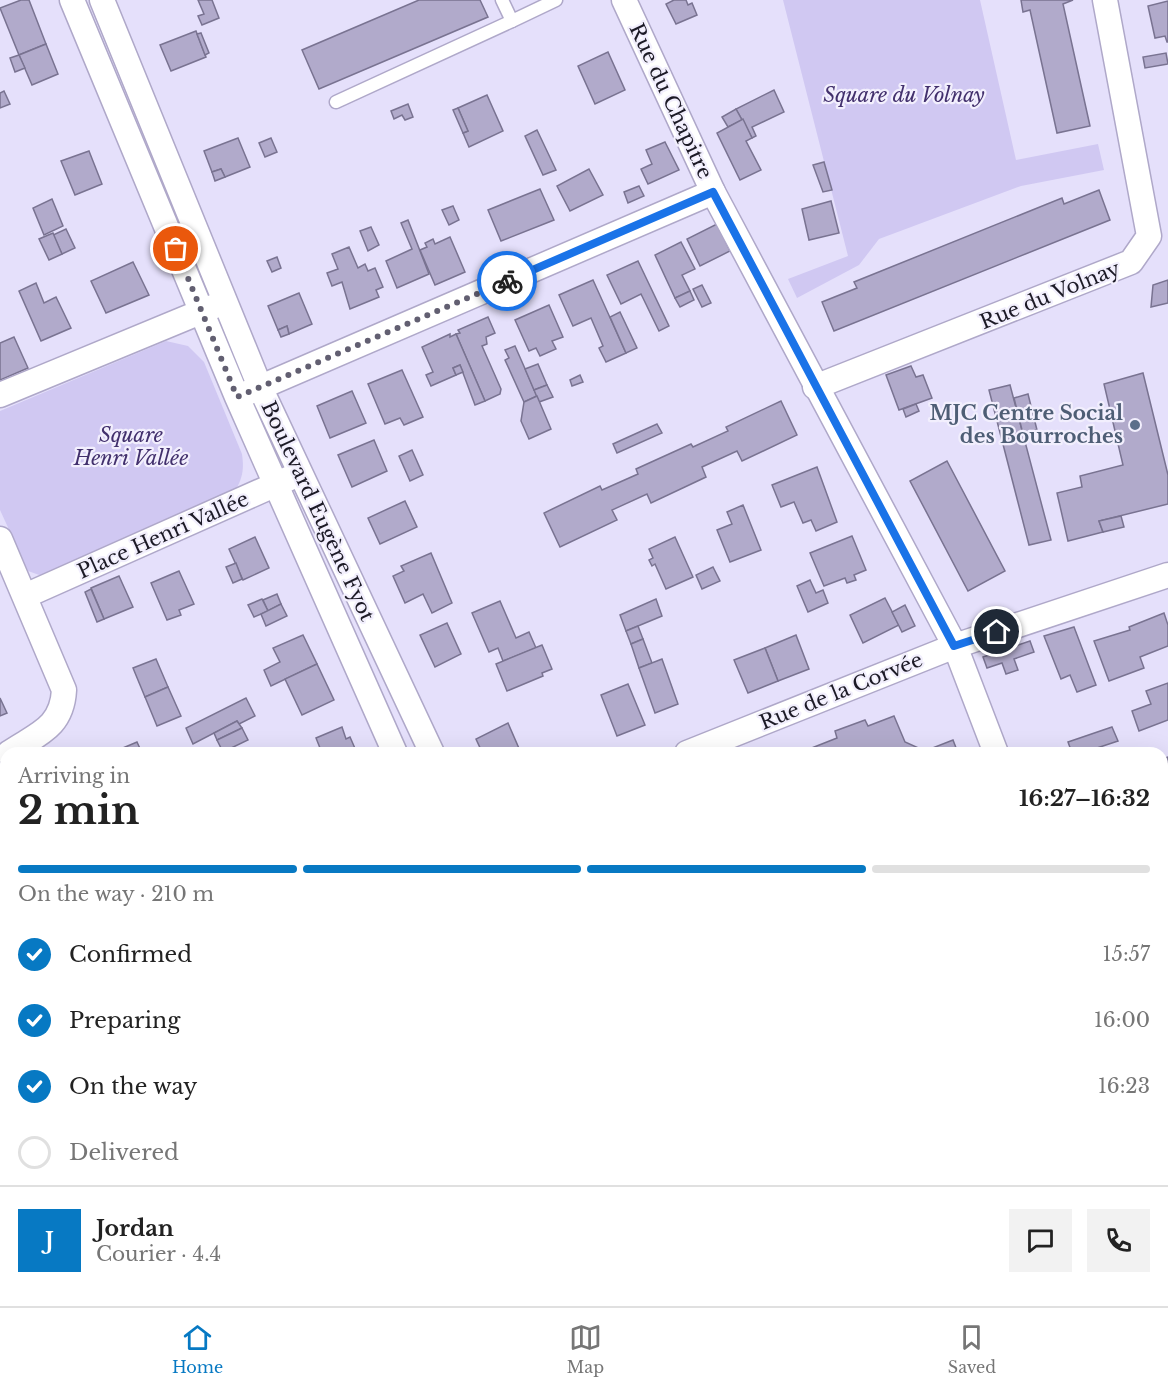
<!DOCTYPE html>
<meta charset="utf-8">
<style>
:root{--surface:#fff;--page:#f2f2f2;--text:#222;--muted:#767676;--line:#e0e0e0;--accent:#0779c3}
body{margin:0;font-family:"Libre Baskerville",serif;background:var(--page);color:var(--text);height:100vh;display:flex;flex-direction:column;font-size:22px;white-space:nowrap}
*{box-sizing:border-box;margin:0}
p{font-size:20px;color:var(--muted)}
.icon{flex:none;width:33px;height:33px;fill:none;stroke:currentColor;stroke-width:2;stroke-linecap:round;stroke-linejoin:round}
.map{position:relative;flex:1;overflow:hidden}
.panel{position:absolute;left:0px;top:747px;width:1168px;height:560px;display:flex;flex-direction:column;background:var(--surface);border-radius:18px 18px 0 0;box-shadow:0 6px 24px #0002}
.panel>*{flex:none}
.pin{position:absolute;display:grid;place-items:center;width:51px;height:51px;color:#fff;margin:-26px;border:3px solid #fff;border-radius:50%;box-shadow:0 2px 6px #0007}
.courier{position:absolute;display:grid;place-items:center;width:60px;height:60px;margin:-30px;border:4px solid #1a73e8;border-radius:50%;background:#fff;color:#222;box-shadow:0 2px 8px #0007}
.head em{font-style:normal;font-weight:800}
.head div{display:flex;flex-direction:column-reverse}
.head{display:flex;align-items:center;justify-content:space-between;height:102px;padding:0 18px}
h1{font-size:39px;font-weight:800;line-height:45px}
.bar{display:grid;grid-template-columns:repeat(4,1fr);gap:9px 6px;align-content:center;height:72px;padding:0 18px}
.bar i{height:8px;border-radius:4px;background:var(--line)}
.bar .on{background:var(--accent)}
.bar p{grid-column:span 4}
.line{display:flex;align-items:center;gap:15px;padding:0 18px;border-top:2px solid var(--line)}
.line div{flex:1}
.round{display:grid;place-items:center;flex:none;width:63px;height:63px;border-radius:0px;background:var(--page)}
ol{padding:0 18px;list-style:none}
li{display:flex;align-items:center;gap:18px;height:66px}
li p{margin-inline-start:auto}
li .icon{padding:6px;border-radius:50%;background:var(--accent);color:#fff;stroke-width:4}
li:last-child{color:var(--muted)}
li i{width:33px;height:33px;border:3px solid var(--line);border-radius:50%}
.tabs{display:flex;justify-content:space-around;align-items:center;height:84px;border-top:2px solid var(--line);background:var(--surface);font-size:16px;color:var(--muted)}
.tabs a{display:grid;justify-items:center;gap:3px}
.tabs .on{color:var(--accent)}
.map>svg:first-child{display:block}
.green{fill:#d0c8f2}
.building{fill:#b1aacb;stroke:#797391;stroke-width:1.5}
.lines{fill:none;stroke-linecap:round;stroke-linejoin:round}
.service-casing{stroke:#afa8c9;stroke-width:15}
.minor-casing{stroke:#afa8c9;stroke-width:27}
.service{stroke:#fff;stroke-width:12}
.minor{stroke:#fff;stroke-width:24}
.done{stroke:#625f71;stroke-width:6;stroke-dasharray:0 10.8}
.route{stroke:#1a73e8;stroke-width:8}
.service-dot{fill:#5c6f8a;stroke:#f2effd;stroke-width:2}
.labels{text-anchor:middle;dominant-baseline:central;stroke-width:4.5;stroke-linejoin:round;paint-order:stroke}
.park-label{font-size:20px;font-style:italic;fill:#42306d;stroke:#f2effd}
.street-label{font-size:20px;fill:#1c1a26;stroke:#f2effd}
.service-label{font-size:20px;font-weight:bold;fill:#4e5e75;stroke:#f2effd;text-anchor:end}
</style>
<div class="map">
<svg width="1168" height="1306" viewBox="0 0 1168 1306">
<rect width="100%" height="100%" fill="#e5e0fb"/>
<g class="green">
<polygon points="783,0 980,0 1016,160 1098,144 1104,170 1021,186 879,239 859,265 797,298 788,279 848,256"/>
<path d="M166,341L188,346L204,362L242,454C244,468 243,477 236,489L45,577L28,571L0,510V411Z"/>
</g>
<g class="building">
<polygon points="21,0 29,0 46,44 19,55 0,8"/>
<polygon points="198,0 212,0 219,18 202,25 198,16 204,14"/>
<polygon points="419,0 480,0 488,17 319,89 302,50"/>
<polygon points="674,0 686,0 688,5 692,3 697,15 676,24 666,4"/>
<polygon points="1021,0 1073,0 1063,4 1090,126 1057,133 1030,10 1023,12"/>
<polygon points="1168,1 1168,42 1167,42 1165,36 1155,38 1148,6"/>
<polygon points="196,31 206,57 171,71 160,45"/>
<polygon points="201,33 209,53 205,55 197,34"/>
<polygon points="46,44 58,74 32,85 19,55"/>
<polygon points="608,52 625,90 595,104 578,66"/>
<polygon points="1166,53 1168,64 1145,68 1143,57"/>
<polygon points="19,55 25,68 15,72 10,58"/>
<polygon points="774,90 784,112 752,127 756,136 752,138 736,109"/>
<polygon points="4,91 10,104 0,108 0,93"/>
<polygon points="487,95 503,131 469,147 463,133 468,131 458,108"/>
<polygon points="408,104 413,117 405,120 402,115 394,119 391,111"/>
<polygon points="458,108 468,131 463,133 453,110"/>
<polygon points="736,109 742,120 728,127 722,117"/>
<polygon points="743,119 752,138 746,141 761,170 740,180 717,133"/>
<polygon points="537,130 556,170 543,175 525,136"/>
<polygon points="238,138 250,167 225,177 221,169 212,172 204,151"/>
<polygon points="271,138 277,152 265,157 259,143"/>
<polygon points="665,142 679,170 648,184 641,169 652,164 646,150"/>
<polygon points="89,151 102,184 75,195 61,161"/>
<polygon points="824,162 832,190 823,192 813,165"/>
<polygon points="221,169 225,177 215,181 212,172"/>
<polygon points="589,169 603,195 570,211 557,186"/>
<polygon points="639,186 644,196 628,203 624,192"/>
<polygon points="540,189 554,220 501,241 488,210"/>
<polygon points="1099,190 1110,220 834,331 822,302 857,288 854,282 1062,198 1064,204"/>
<polygon points="52,199 63,226 44,235 33,208"/>
<polygon points="831,201 839,233 809,240 802,209"/>
<polygon points="453,206 459,220 449,225 442,210"/>
<polygon points="408,220 429,274 397,288 386,261 412,249 401,223"/>
<polygon points="717,224 730,251 700,266 687,239"/>
<polygon points="371,227 379,245 368,251 360,231"/>
<polygon points="66,229 75,248 62,254 53,235"/>
<polygon points="53,233 62,254 49,260 39,239"/>
<polygon points="450,237 465,272 435,285 420,250 427,247 425,243 433,239 435,244"/>
<polygon points="681,242 695,269 682,275 690,291 675,298 655,255"/>
<polygon points="349,247 358,268 365,264 368,271 375,268 383,287 376,290 379,297 350,309 342,282 332,286 327,273 338,269 332,254"/>
<polygon points="277,257 281,268 272,272 267,261"/>
<polygon points="638,261 669,326 659,331 641,294 621,304 607,275"/>
<polygon points="133,262 149,295 106,313 91,281"/>
<polygon points="593,280 626,353 606,362 599,348 603,346 591,318 573,326 559,295"/>
<polygon points="1168,280 1168,303 1151,307 1153,285"/>
<polygon points="36,283 44,303 56,297 71,328 41,341 19,291"/>
<polygon points="702,285 711,303 702,307 693,289"/>
<polygon points="690,291 694,300 680,307 675,298"/>
<polygon points="299,293 312,324 289,334 287,326 278,330 268,306"/>
<polygon points="549,305 563,337 552,341 556,349 540,356 536,348 529,351 515,320"/>
<polygon points="620,312 637,348 626,353 610,317"/>
<polygon points="488,317 495,333 486,337 487,344 482,346 501,389 500,394 485,401 456,334 460,333 458,330"/>
<polygon points="287,326 289,334 281,337 278,330"/>
<polygon points="450,334 450,337 456,334 485,401 475,405 460,365 453,368 456,375 431,386 426,375 433,372 422,347"/>
<polygon points="14,337 28,368 0,380 0,343"/>
<polygon points="515,346 537,396 524,402 505,360 509,358 505,350"/>
<polygon points="538,364 547,385 534,390 525,369"/>
<polygon points="460,365 463,372 456,375 453,368"/>
<polygon points="911,366 916,377 923,375 932,398 899,410 886,375"/>
<polygon points="402,370 423,417 404,425 400,418 385,424 368,384"/>
<polygon points="1143,373 1168,475 1168,504 1099,521 1103,532 1068,541 1057,493 1082,487 1080,476 1123,465 1104,384"/>
<polygon points="580,375 583,382 572,386 570,380"/>
<polygon points="547,385 553,397 539,402 534,390"/>
<polygon points="1010,385 1051,540 1029,545 989,390"/>
<polygon points="352,391 366,423 330,438 317,406"/>
<polygon points="1028,394 1037,430 1023,434 1014,398"/>
<polygon points="537,396 551,429 529,439 521,421 524,402"/>
<polygon points="781,401 797,435 742,461 737,451 702,467 706,477 651,503 647,494 612,510 617,520 560,547 544,513 600,486 602,490 638,474 636,469 691,444 693,447 728,431 726,427"/>
<polygon points="916,404 919,411 906,417 903,409"/>
<polygon points="657,424 662,433 617,453 613,444"/>
<polygon points="374,440 387,471 352,487 338,455"/>
<polygon points="412,450 423,475 410,481 399,456"/>
<polygon points="947,461 1005,571 968,591 910,481"/>
<polygon points="817,467 837,522 816,531 811,520 803,523 794,502 781,507 772,485"/>
<polygon points="405,501 417,527 380,544 368,518"/>
<polygon points="743,505 761,550 730,562 717,530 732,524 727,512"/>
<polygon points="1121,516 1124,527 1103,532 1099,521"/>
<polygon points="852,536 866,570 854,575 856,580 847,583 845,578 824,586 810,553"/>
<polygon points="255,537 269,568 243,580 229,549"/>
<polygon points="675,537 693,577 666,589 655,564 652,566 649,560 653,558 649,549"/>
<polygon points="431,553 452,603 432,613 423,594 405,603 393,576 404,571 401,566"/>
<polygon points="236,563 242,579 233,583 226,567"/>
<polygon points="713,567 720,581 702,589 696,575"/>
<polygon points="179,571 194,604 179,610 181,615 167,620 151,583"/>
<polygon points="119,576 133,607 104,619 91,588"/>
<polygon points="810,580 816,593 823,590 828,603 808,612 797,586"/>
<polygon points="91,589 104,619 97,622 85,592"/>
<polygon points="277,594 281,604 268,611 263,600"/>
<polygon points="885,598 899,625 863,643 850,615"/>
<polygon points="262,599 268,611 254,617 248,605"/>
<polygon points="656,599 662,616 626,631 620,615"/>
<polygon points="500,601 516,638 529,632 536,648 503,661 498,648 489,652 472,613"/>
<polygon points="281,604 287,616 266,626 261,614"/>
<polygon points="905,605 915,626 902,632 892,612"/>
<polygon points="1164,613 1168,625 1168,646 1140,657 1144,668 1109,681 1094,641 1130,630 1129,627"/>
<polygon points="447,623 461,654 435,667 420,635"/>
<polygon points="638,626 643,639 631,644 626,631"/>
<polygon points="1074,627 1096,685 1077,692 1070,675 1061,679 1044,636"/>
<polygon points="303,635 317,664 271,686 264,670 280,662 273,648"/>
<polygon points="796,635 809,669 778,681 765,648"/>
<polygon points="643,639 652,663 639,668 631,644"/>
<polygon points="1030,641 1034,652 1014,659 1018,670 1006,674 1002,663 987,668 983,657"/>
<polygon points="542,645 552,669 542,673 543,676 507,691 496,664"/>
<polygon points="765,648 778,681 748,693 734,660"/>
<polygon points="156,659 168,687 145,697 133,668"/>
<polygon points="662,659 678,704 655,713 639,668"/>
<polygon points="317,664 334,700 302,715 285,679"/>
<polygon points="1168,683 1168,720 1139,731 1132,711 1151,704 1146,691"/>
<polygon points="628,684 645,725 617,736 601,695"/>
<polygon points="168,687 181,716 157,726 145,697"/>
<polygon points="0,698 7,713 0,716"/>
<polygon points="246,698 255,716 239,724 237,721 193,744 186,728"/>
<polygon points="894,716 905,742 925,751 953,740 958,753 799,753 837,738 835,731 865,720 868,726"/>
<polygon points="237,721 242,728 217,740 214,733"/>
<polygon points="508,723 521,753 482,752 476,739"/>
<polygon points="342,727 346,739 350,737 357,753 322,753 316,738"/>
<polygon points="1112,727 1118,741 1082,753 1072,753 1068,742"/>
<polygon points="242,728 248,740 223,752 217,740"/>
<polygon points="137,742 142,753 111,753"/>
<polygon points="1168,757 1168,777 1167,777 1162,759"/>
<polygon points="1162,808 1168,822 1168,869 1162,855"/>
<polygon points="1162,855 1168,869 1168,925 1162,911"/>
<polygon points="0,906 6,924 6,930 0,932"/>
<polygon points="6,930 6,981 5,981 0,967 0,932"/>
<polygon points="1168,1010 1168,1050 1162,1052 1162,1012"/>
<polygon points="6,1081 6,1094 0,1096 0,1084"/>
<polygon points="6,1107 6,1132 0,1118 0,1109"/>
<polygon points="1163,1292 1168,1306 1158,1306 1156,1300 1162,1300"/>
<polygon points="123,1300 164,1300 166,1306 125,1306"/>
<polygon points="281,1300 346,1300 348,1306 284,1306"/>
<polygon points="520,1300 567,1300 553,1306 522,1306"/>
<polygon points="669,1300 745,1300 747,1306 655,1306"/>
<polygon points="832,1300 848,1300 850,1306 818,1306"/>
<polygon points="1084,1300 1100,1300 1103,1306 1086,1306"/>
<polygon points="1100,1300 1118,1300 1120,1306 1103,1306"/>
<polygon points="1152,1300 1156,1300 1158,1306 1138,1306"/>
</g>
<g class="lines">
<g class="service-casing">
<g id="service">
<polyline points="502,0 512,21 556,0"/>
<polyline points="336,102 512,21"/>
</g>
</g>
<g class="minor-casing">
<g id="minor">
<polyline points="72,0 237,397 395,753"/>
<polyline points="102,0 260,387 432,753"/>
<polyline points="624,0 713,192 955,646 996,753"/>
<polyline points="815,387 1131,262 1149,236 1105,0"/>
<polyline points="247,393 713,192"/>
<polyline points="0,395 215,306"/>
<path d="M0,539L64,690C62,728 37,734 9,753"/>
<polyline points="25,596 290,478"/>
<polyline points="687,753 955,646 1168,575"/>
<polyline points="0,1010 6,1008"/>
<polyline points="1162,1076 1168,1073"/>
<polyline points="202,1300 204,1306"/>
<polyline points="495,1300 497,1306"/>
<polyline points="777,1300 779,1306"/>
<polyline points="615,1306 628,1300"/>
</g>
</g>
<use href="#service" class="service"/>
<use href="#minor" class="minor"/>
</g>
<g class="lines">
<polyline class="done" points="176,249 237,397 507,281"/>
<polyline class="route" points="507,281 713,192 954,646 997,632"/>
</g>
<circle class="service-dot" cx="1135" cy="425" r="6"/>
<g class="labels">
<g class="park-label">
<text x="904" y="95">Square du Volnay</text>
<text x="131" y="435">Square<tspan x="131" dy="23">Henri Vallée</tspan></text>
</g>
<g class="street-label">
<text transform="translate(671 101) rotate(65)">Rue du Chapitre</text>
<text transform="translate(1050 295) rotate(-22)">Rue du Volnay</text>
<text transform="translate(318 511) rotate(65)">Boulevard Eugène Fyot</text>
<text transform="translate(163 535) rotate(-24)">Place Henri Vallée</text>
<text transform="translate(841 691) rotate(-22)">Rue de la Corvée</text>
</g>
<g class="service-label">
<text x="1123" y="413">MJC Centre Social<tspan x="1123" dy="23">des Bourroches</tspan></text>
</g>
</g>
</svg>
<div class="pin" style="left:176px;top:249px;background:#ea580c"><svg class="icon" aria-label="bag" viewBox="0 0 24 24"><path d="M5 8h14l-1 12H6zM9 8a3 3 0 0 1 6 0"/></svg></div>
<div class="pin" style="left:997px;top:632px;background:#1f2937"><svg class="icon" aria-label="home" viewBox="0 0 24 24"><path d="M3 11l9-7 9 7M6 9v11h12V9"/></svg></div>
<div class="courier" style="left:507px;top:281px"><svg class="icon" aria-label="bike" viewBox="0 0 24 24"><circle cx="6" cy="16" r="4"/><circle cx="18" cy="16" r="4"/><path d="M6 16l4-8h5l3 8M10 8l3 8H6M13 5h3"/></svg></div>
<section class="panel">
<div class="head"><div><h1>2 min</h1><p>Arriving in</p></div><em>16:27–16:32</em></div>
<div class="bar"><i class="on"></i><i class="on"></i><i class="on"></i><i></i><p>On the way · 210 m</p></div>
<ol>
<li><svg class="icon" aria-label="check" viewBox="0 0 24 24"><path d="M5 12l5 5 9-10"/></svg>Confirmed<p>15:57</p></li>
<li><svg class="icon" aria-label="check" viewBox="0 0 24 24"><path d="M5 12l5 5 9-10"/></svg>Preparing<p>16:00</p></li>
<li><svg class="icon" aria-label="check" viewBox="0 0 24 24"><path d="M5 12l5 5 9-10"/></svg>On the way<p>16:23</p></li>
<li><i></i>Delivered</li>
</ol>
<div class="line" style="height:108px"><b class="round" style="background:var(--accent);color:#fff">J</b><div><b>Jordan</b><p>Courier · 4.4</p></div><a class="round"><svg class="icon" aria-label="chat" viewBox="0 0 24 24"><path d="M4 5h16v11H9l-5 4z"/></svg></a><a class="round"><svg class="icon" aria-label="phone" viewBox="0 0 24 24"><path d="M5 4h4l2 5-3 2q2 4 5 5l2-3 5 2v4C11 20 4 13 5 4z"/></svg></a></div>
</section>
</div>
<nav class="tabs">
<a class="on"><svg class="icon" aria-label="home" viewBox="0 0 24 24"><path d="M3 11l9-7 9 7M6 9v11h12V9"/></svg>Home</a>
<a><svg class="icon" aria-label="map" viewBox="0 0 24 24"><path d="M3 6l6-2 6 2 6-2v14l-6 2-6-2-6 2zM9 4v14M15 6v14"/></svg>Map</a>
<a><svg class="icon" aria-label="saved" viewBox="0 0 24 24"><path d="M7 4h10v16l-5-4-5 4z"/></svg>Saved</a>
</nav>
